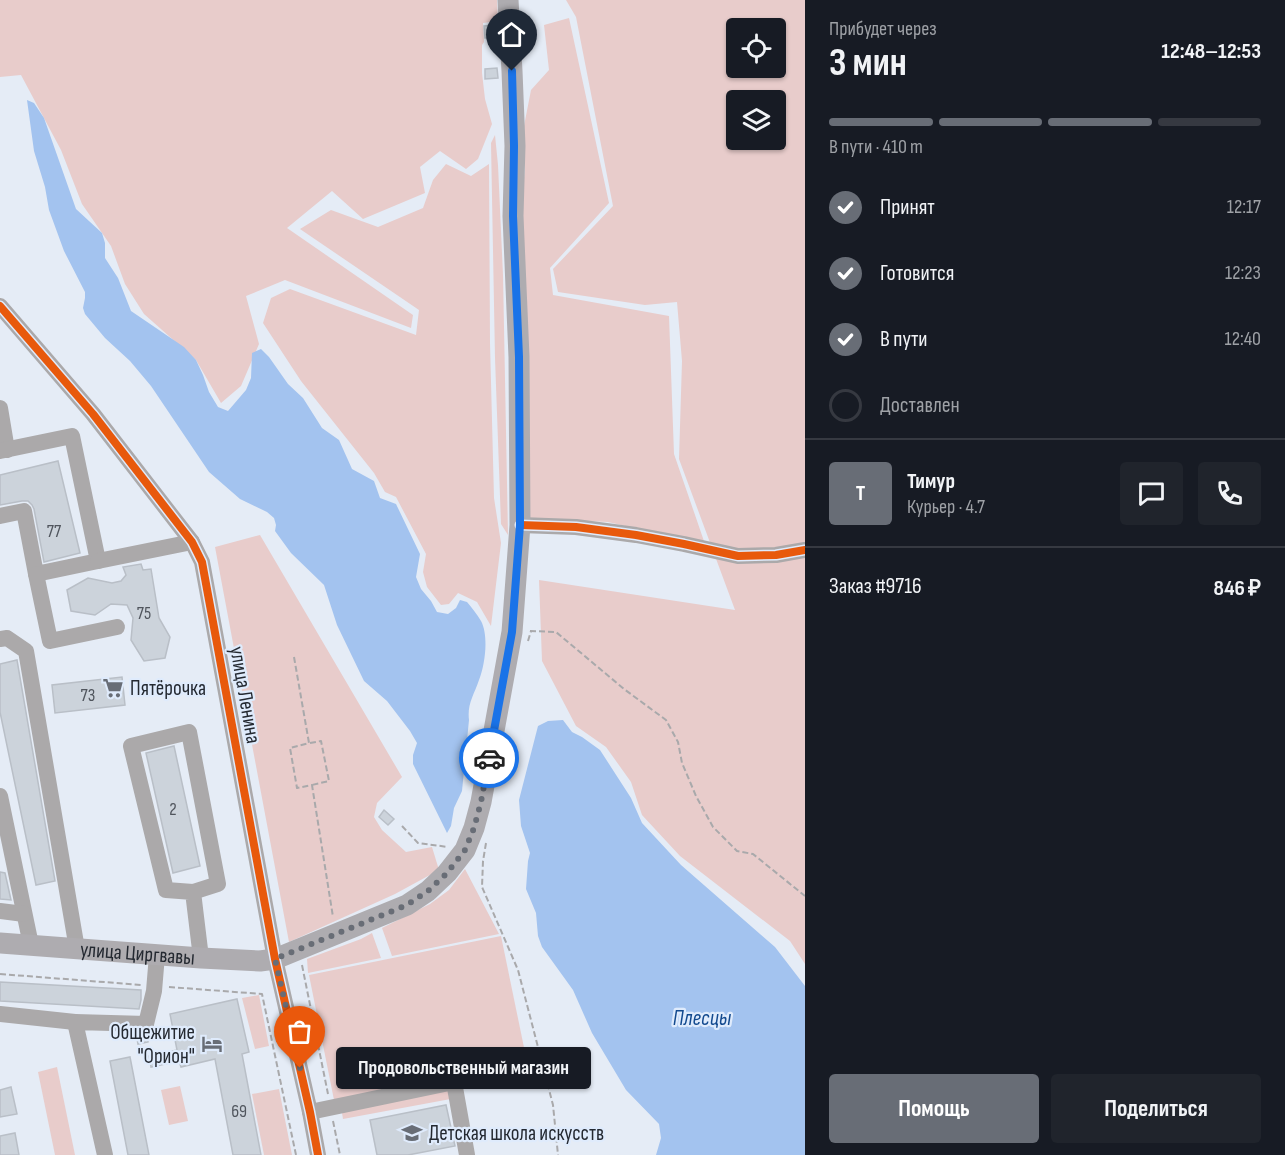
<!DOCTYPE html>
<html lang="ru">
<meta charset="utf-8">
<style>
:root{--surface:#171b24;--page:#20242c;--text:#f1f3f6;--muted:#9ea1a6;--line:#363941;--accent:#686d76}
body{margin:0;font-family:"Sofia Sans Condensed",sans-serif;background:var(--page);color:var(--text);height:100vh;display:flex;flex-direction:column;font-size:22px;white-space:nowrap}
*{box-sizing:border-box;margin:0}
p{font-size:20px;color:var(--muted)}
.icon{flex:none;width:33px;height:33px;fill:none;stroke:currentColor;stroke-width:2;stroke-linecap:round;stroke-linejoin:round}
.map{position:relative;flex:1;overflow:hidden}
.sheet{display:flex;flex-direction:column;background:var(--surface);width:480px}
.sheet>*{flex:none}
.tools{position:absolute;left:726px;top:18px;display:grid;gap:12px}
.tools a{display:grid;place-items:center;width:60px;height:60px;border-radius:6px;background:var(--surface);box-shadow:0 2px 4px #0004;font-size:30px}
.pin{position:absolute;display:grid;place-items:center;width:51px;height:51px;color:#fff;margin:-62px -26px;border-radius:50% 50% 50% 0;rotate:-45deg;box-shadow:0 0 6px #0007}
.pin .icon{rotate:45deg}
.courier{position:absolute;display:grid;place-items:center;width:60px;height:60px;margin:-30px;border:4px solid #1a73e8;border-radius:50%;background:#fff;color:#222;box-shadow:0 2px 8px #0007}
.bubble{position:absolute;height:42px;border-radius:6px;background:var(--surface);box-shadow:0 2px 4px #0004;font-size:20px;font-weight:700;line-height:42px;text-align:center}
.headline em{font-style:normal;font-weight:700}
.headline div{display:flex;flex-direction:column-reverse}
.headline{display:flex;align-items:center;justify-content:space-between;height:102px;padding:0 24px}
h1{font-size:39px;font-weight:700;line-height:45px}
.bar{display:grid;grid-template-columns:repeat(4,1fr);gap:9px 6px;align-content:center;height:72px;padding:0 24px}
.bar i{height:8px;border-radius:4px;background:var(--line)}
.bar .on{background:var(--accent)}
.bar p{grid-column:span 4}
.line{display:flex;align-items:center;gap:15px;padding:0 24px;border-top:2px solid var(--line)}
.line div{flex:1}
.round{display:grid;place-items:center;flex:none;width:63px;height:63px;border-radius:6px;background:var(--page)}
ol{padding:0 24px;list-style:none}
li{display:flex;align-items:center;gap:18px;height:66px}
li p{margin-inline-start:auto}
li .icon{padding:6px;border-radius:50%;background:var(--accent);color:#fff;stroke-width:4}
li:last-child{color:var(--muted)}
li i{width:33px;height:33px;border:3px solid var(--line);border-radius:50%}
.action{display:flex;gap:12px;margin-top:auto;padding:12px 24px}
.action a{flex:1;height:69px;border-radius:6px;background:var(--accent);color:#fff;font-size:24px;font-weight:700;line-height:69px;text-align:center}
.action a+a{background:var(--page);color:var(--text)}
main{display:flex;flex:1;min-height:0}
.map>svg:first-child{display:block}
.green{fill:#e8cccb;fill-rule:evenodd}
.water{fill:#a3c3ef}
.building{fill:#ccd3db;stroke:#b9bfc7;stroke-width:1.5}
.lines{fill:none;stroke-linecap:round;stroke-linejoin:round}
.path{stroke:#a9a9ab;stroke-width:2;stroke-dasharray:6 3;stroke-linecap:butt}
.minor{stroke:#aba9aa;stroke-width:16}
.major{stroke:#aeacb0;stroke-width:21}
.cycleway-casing{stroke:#dfebfc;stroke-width:11}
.cycleway{stroke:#e8590c;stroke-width:8}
.done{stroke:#686d76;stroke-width:6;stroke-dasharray:0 10.8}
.route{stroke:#1a73e8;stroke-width:8}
.labels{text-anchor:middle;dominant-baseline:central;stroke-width:4.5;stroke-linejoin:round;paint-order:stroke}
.number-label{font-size:18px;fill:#50555d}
.poi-label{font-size:21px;fill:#242931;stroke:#dfebfc;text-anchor:start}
.street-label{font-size:21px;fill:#242931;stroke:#dfebfc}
.water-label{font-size:22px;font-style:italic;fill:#134a8f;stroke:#dfebfc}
</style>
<main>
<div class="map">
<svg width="805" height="1155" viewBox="0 0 805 1155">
<rect width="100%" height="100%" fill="#e5ecf6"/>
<g class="green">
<polygon points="0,0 497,0 498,21 483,23 484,42 482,45 482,73 485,99 492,124 478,159 466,169 440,151 420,167 425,193 363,219 332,191 287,228 413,315 411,328 285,280 246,296 259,344 241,386 221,403 196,360 144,314 125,284 111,246 82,204 61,150 21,75 0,77"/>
<path d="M566,0H805V964L790,941L680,856L642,815L631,782L606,747L576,726L542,661L539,580L735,610L679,459L682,361L677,302L645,305L558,292L553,269L613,206L576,17ZM736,28H776V68H736ZM736,100H776V140H736Z"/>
<polygon points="569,18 609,203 550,268 553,295 669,316 674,454 705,544 608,522 530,518 519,220 525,169 524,126 531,90 549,70 544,25"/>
<polygon points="495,135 498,165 503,275 508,535 501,524 495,358 491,143"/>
<polygon points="446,164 471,176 489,164 490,343 494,498 501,543 491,626 477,602 458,593 449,604 441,605 427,587 423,572 426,554 396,497 385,492 374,473 301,381 263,323 271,298 290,289 416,335 419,310 300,229 331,210 378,227 423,208 433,180"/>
<polygon points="260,535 402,777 377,803 374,817 382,830 406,852 432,847 439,870 395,894 289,942 215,547"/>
<polygon points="465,869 499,934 392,956 382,928 430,904 449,890"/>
<polygon points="372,933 381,958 308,973 307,959 361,939"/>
<polygon points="501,936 527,1062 334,1100 309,975"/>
<polygon points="259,995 269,1046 255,1049 242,998"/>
<polygon points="57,1067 75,1155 55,1155 38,1072"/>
<polygon points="453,1085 456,1098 343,1119 341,1107"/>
<polygon points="180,1086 188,1121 169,1125 161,1090"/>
<polygon points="279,1089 292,1155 264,1155 252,1094"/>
</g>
<g class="water">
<path d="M27,100L34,103L44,118L76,209L102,233L105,243V258L118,278L131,311L184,347L196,360L203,375L209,392L218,407L228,411L246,390L251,378L252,353L261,349L269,357L288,384L303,398L322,428L339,440L352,469L374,481L380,498L396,504L420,554L416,577L421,589L431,601L437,612L448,614L456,608L460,600L467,602C472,608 477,614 481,621C489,636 485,665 479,680C474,695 467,704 469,720L462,791L454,808L451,826L447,833L413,764V755L417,743L410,731L387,701L364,681L337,625L324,585L291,553L275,531L276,525L274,518L267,512L240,499L209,472L151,386L130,361L105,338L85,314L83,308L85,298V292L64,251L49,210L45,187L34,151Z"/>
<polygon points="563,720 572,732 582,737 600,750 631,798 642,823 681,865 775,947 805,986 805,1155 656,1155 661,1138 659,1124 626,1090 592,1033 573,990 542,947 538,936 536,913 526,889 528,861 530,853 521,826 519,800 538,726 548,721"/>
</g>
<g class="building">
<polygon points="497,25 497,37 485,38 484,26"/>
<polygon points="497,68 498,78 485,79 485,69"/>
<polygon points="58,461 80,553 44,562 34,509 32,505 28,501 22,501 0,505 0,475"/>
<polygon points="141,564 143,570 151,569 159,618 170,637 165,658 144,661 131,640 133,618 127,605 111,604 95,615 71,611 67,590 88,578 112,583 121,581 126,575 123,567"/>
<polygon points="17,660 55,881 36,885 0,712 0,664"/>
<polygon points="122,677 125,705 55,713 52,685"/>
<polygon points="174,746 200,866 173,873 146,753"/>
<polygon points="384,810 394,819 388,825 379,817"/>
<polygon points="0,872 5,873 11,900 0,899"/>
<polygon points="0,982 141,990 141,1000 139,1009 0,1001"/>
<polygon points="237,999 249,1052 242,1054 261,1155 233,1155 215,1059 181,1067 179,1061 151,1067 149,1056 177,1050 170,1014"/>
<polygon points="136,1034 147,1034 148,1042 138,1044"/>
<polygon points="130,1057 149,1155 128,1155 110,1061"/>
<polygon points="11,1087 17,1114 0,1117 0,1090"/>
<polygon points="446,1105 455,1146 408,1155 377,1155 370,1120"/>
<polygon points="15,1133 19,1155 0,1155 0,1136"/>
</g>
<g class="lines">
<g class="path">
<polyline points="530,631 556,632 624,689 666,720 678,742 682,763 696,796 713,827 737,851 753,854 805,896"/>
<polyline points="528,641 531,631"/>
<polyline points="294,657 309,743 290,748 297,788 312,785 333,917"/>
<polyline points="310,743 321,741 329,781 312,785"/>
<polyline points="402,826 418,843 448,847"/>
<polyline points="486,843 483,861 482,887 518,970 553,1105 558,1155"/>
<polyline points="302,965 328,1094"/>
<polyline points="0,974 142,985"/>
<polyline points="169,987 262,994 296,1155"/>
<polyline points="466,1080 543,1065"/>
<polyline points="333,1121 340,1155"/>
</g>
<g class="minor">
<polyline points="0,306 93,414 192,542 202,562 275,959 310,1112 318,1155"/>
<polyline points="0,408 7,450"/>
<polyline points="0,451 72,436 98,561 36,574 24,511 0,516"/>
<polyline points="520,525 576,527 636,535 684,544 738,556 776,555 805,550"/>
<polyline points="98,561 192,542"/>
<polyline points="36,574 50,641 117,627"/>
<polyline points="0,639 7,638 26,651 77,949"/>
<polyline points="0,796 31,945"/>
<polyline points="193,892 166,890 131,746 189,732 218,884 193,892 201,958"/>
<polyline points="0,911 24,914"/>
<polyline points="0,1014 75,1022"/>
<polyline points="310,1112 454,1082 467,1155"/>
<polyline points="105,1155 75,1022 146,1024 154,991 157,955"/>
</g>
<path class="major" id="s1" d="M0,943L201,958L260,961L275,959L407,905L428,891L447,873L465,850L474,828L481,802L512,632L520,525L519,357L513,216L515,146L512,71L508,0"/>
<g class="cycleway-casing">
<g id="cycleway">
<polyline points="0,306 93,414 192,542 202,562 275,959 310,1112 318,1155"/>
<polyline points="520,525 576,527 636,535 684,544 738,556 776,555 805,550"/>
</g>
</g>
<use href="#cycleway" class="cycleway"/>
</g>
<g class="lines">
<polyline class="done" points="300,1068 275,959 407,905 428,891 447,873 465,850 474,828 481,802 489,758"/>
<polyline class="route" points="489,758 512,632 520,525 519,357 513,216 514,146 512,71"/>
</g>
<defs>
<g id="supermarket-bare" transform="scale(1.62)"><path d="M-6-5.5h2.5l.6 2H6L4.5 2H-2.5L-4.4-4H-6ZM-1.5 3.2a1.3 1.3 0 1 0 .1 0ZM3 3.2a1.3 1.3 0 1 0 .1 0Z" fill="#686d76" stroke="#dfebfc" stroke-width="2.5" paint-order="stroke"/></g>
<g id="hotel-bare" transform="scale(1.62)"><path d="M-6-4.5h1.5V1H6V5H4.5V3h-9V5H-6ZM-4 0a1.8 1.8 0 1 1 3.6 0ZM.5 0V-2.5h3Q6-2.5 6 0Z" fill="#686d76" stroke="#dfebfc" stroke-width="2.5" paint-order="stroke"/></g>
<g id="school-bare" transform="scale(1.62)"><path d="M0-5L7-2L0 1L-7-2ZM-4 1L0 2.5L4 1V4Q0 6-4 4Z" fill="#686d76" stroke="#dfebfc" stroke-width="2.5" paint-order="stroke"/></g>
</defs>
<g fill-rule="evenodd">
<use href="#supermarket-bare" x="113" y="688"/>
<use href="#hotel-bare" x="212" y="1044"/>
<use href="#school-bare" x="412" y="1133"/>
</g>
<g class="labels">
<g class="number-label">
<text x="54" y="531">77</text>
<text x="144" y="613">75</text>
<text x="88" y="695">73</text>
<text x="173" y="809">2</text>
<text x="239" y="1111">69</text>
</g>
<g class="poi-label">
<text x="130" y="688">Пятёрочка</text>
<text x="195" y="1032" text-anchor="end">Общежитие<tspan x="195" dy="24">"Орион"</tspan></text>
<text x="429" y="1133">Детская школа искусств</text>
</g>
<g class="street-label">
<text transform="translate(245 695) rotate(80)">улица Ленина</text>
<text stroke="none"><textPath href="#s1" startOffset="138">улица Циргвавы</textPath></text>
</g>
<g class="water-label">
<text x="702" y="1018">Плесцы</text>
</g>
</g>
</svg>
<div class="tools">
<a><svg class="icon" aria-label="locate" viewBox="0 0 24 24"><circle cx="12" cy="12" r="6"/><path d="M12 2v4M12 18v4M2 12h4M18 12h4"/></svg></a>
<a><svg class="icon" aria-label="layers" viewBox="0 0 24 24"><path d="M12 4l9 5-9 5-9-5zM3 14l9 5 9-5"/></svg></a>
</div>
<div class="pin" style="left:300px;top:1068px;background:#ea580c"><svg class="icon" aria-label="bag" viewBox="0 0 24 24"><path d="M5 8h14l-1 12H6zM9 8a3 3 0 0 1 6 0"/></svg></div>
<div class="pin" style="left:512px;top:71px;background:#1f2937"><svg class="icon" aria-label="home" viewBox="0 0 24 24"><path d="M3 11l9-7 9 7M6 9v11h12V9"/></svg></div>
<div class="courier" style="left:489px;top:758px"><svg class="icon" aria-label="car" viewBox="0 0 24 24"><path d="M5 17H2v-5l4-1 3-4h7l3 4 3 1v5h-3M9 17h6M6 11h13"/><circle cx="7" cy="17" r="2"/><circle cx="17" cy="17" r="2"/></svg></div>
<div class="bubble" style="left:336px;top:1047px;width:255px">Продовольственный магазин</div>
</div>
<section class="sheet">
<div class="headline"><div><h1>3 мин</h1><p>Прибудет через</p></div><em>12:48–12:53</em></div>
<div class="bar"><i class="on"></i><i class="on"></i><i class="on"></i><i></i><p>В пути · 410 m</p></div>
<ol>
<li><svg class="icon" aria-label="check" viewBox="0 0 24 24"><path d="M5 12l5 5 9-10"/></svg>Принят<p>12:17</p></li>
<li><svg class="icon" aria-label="check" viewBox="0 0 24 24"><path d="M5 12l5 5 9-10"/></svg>Готовится<p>12:23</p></li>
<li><svg class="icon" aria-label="check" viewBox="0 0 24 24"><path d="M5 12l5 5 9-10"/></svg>В пути<p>12:40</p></li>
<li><i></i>Доставлен</li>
</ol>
<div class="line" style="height:108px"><b class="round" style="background:var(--accent);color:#fff">Т</b><div><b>Тимур</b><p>Курьер · 4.7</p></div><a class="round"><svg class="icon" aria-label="chat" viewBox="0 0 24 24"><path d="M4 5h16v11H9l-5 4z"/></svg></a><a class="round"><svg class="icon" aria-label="phone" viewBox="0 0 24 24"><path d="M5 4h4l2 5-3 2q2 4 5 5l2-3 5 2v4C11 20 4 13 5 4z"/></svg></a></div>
<div class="line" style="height:78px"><div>Заказ #9716</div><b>846 ₽</b></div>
<div class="action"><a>Помощь</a><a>Поделиться</a></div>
</section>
</main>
